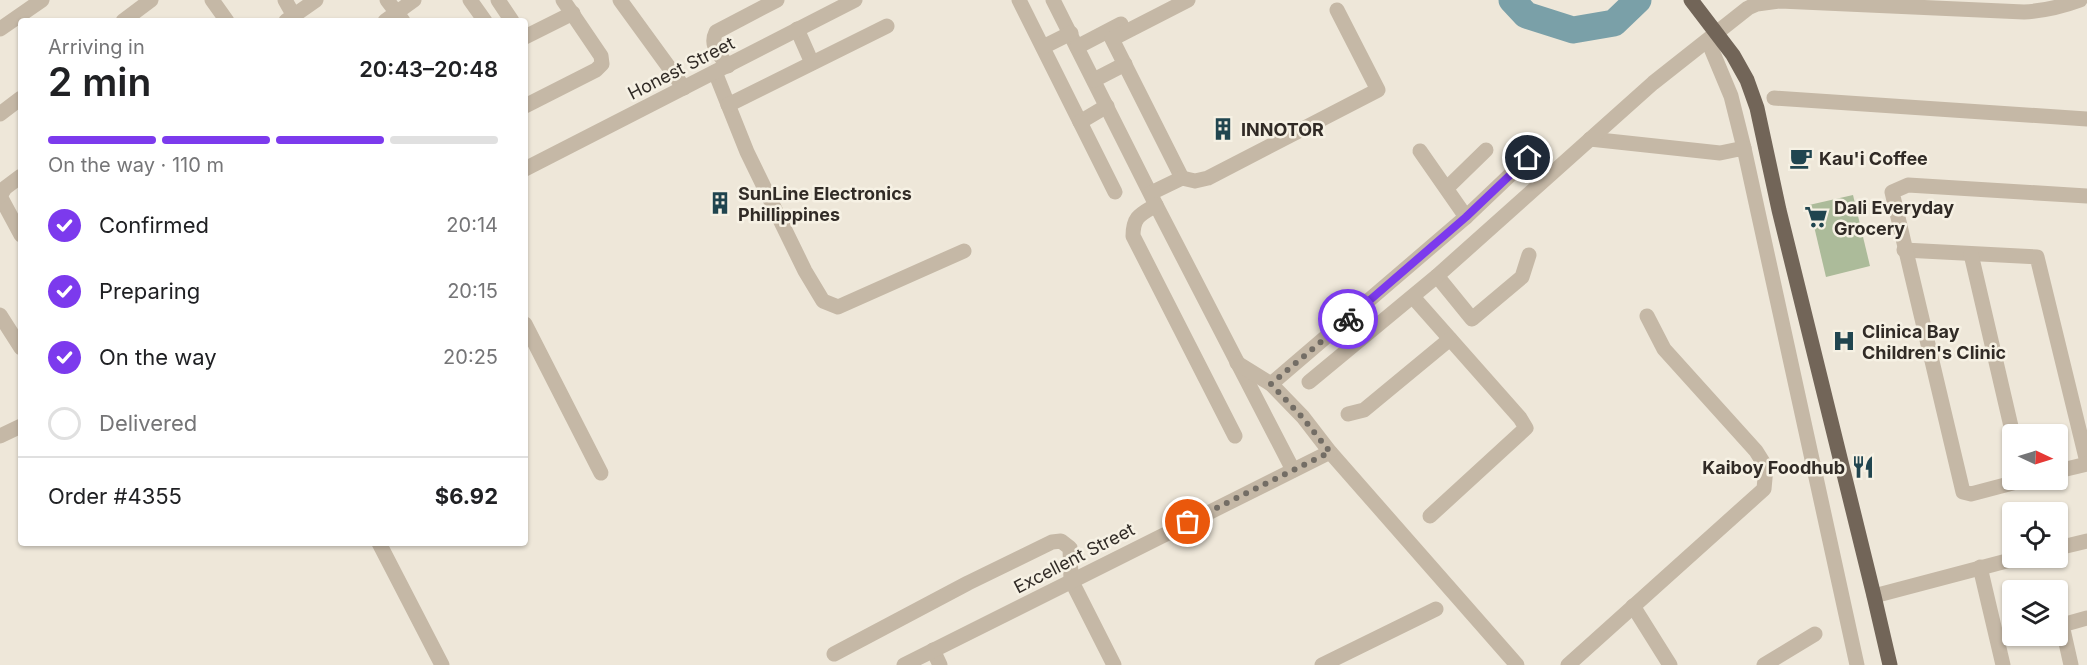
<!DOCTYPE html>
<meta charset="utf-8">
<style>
:root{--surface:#fff;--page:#f6f6f6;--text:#202124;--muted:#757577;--line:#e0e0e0;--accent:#7c3aed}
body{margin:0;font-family:Inter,sans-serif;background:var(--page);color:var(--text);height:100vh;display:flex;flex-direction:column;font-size:22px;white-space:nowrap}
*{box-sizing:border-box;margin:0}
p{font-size:20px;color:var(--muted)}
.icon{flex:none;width:33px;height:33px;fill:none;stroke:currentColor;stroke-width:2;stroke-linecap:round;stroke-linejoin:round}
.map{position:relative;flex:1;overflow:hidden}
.details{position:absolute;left:18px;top:18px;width:510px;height:528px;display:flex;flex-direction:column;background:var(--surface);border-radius:6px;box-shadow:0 2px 4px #0004}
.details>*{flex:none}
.needle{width:39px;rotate:94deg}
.controls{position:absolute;left:2002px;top:424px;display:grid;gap:12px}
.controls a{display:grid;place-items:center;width:66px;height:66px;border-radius:6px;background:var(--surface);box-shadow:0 2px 4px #0004;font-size:30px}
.pin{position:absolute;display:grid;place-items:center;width:51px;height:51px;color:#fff;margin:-26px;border:3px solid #fff;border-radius:50%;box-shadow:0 2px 6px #0007}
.courier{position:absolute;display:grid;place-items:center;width:60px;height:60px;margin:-30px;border:4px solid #7c3aed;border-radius:50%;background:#fff;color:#222;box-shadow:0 2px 8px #0007}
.headline em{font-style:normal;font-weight:600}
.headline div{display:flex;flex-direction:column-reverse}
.headline{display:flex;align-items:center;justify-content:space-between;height:102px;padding:0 30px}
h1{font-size:39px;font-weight:600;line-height:45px}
.bar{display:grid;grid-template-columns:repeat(4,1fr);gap:9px 6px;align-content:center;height:72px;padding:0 30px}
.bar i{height:8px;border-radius:4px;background:var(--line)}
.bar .selected{background:var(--accent)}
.bar p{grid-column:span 4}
.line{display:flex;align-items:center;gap:15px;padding:0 30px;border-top:2px solid var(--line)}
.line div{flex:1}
ol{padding:0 30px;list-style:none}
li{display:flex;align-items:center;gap:18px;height:66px}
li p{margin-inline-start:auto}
li .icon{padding:6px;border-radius:50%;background:var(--accent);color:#fff;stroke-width:4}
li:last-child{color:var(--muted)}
li i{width:33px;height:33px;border:3px solid var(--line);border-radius:50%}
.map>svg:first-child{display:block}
.green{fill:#acbb9a}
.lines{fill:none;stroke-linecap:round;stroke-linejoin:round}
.river{stroke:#7aa0a8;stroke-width:27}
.minor{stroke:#c5b8a6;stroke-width:15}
.major{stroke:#726558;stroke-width:15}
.done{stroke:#736d65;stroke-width:6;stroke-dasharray:0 10.8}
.route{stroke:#7c3aed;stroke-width:8}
.labels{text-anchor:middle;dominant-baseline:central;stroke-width:5;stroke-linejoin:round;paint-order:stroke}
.street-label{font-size:18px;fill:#312b26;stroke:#f6f1e4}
.poi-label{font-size:18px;font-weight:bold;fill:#312b26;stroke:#f6f1e4;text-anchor:start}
</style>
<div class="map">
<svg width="2087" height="665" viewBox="0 0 2087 665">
<rect width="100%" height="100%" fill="#eee7d9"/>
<polygon class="green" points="1853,195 1870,266 1826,277 1809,205"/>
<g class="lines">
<polyline class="river" points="1512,0 1526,15 1573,30 1614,23 1638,0"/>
<g class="minor">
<polyline points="212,0 227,21"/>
<polyline points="285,0 294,16"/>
<polyline points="387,0 403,21"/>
<polyline points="470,0 485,21"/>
<polyline points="498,0 512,21"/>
<polyline points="620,0 684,88"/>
<polyline points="1019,0 1080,122 1107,106"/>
<polyline points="1053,0 1156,205 1293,470"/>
<polyline points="123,21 151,0"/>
<polyline points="286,21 316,0"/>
<polyline points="385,21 414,0"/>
<polyline points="0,29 42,0"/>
<polyline points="797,29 812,63"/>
<polyline points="525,37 573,13"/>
<polyline points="1708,41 1731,96 1744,148"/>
<polyline points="1043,47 1071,33"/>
<polyline points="1077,47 1121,24"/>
<path d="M728,66C720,55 709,46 716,32L777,0"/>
<polyline points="715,72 747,152 805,271 823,301 838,307 964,251"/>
<polyline points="1094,80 1125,64"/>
<polyline points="1774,98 2087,119"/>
<polyline points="728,105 887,26"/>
<polyline points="525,106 596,70 602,64 601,56 563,0"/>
<polyline points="0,114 21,98"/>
<polyline points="1080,122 1115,192"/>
<polyline points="1590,139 1720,153 1744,148 1857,665"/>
<polyline points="1420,151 1466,217"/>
<polyline points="525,169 855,0"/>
<polyline points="1182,178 1112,39 1188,0"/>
<polyline points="1447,188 1486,150"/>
<polyline points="1151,193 1182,178 1195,181 1208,178 1378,90 1337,10"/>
<polyline points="0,196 21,235"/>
<polyline points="0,196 5,188 21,176"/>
<path d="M1156,205C1141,214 1133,216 1133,236L1235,436"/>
<polyline points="1904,250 2037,257 2087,462"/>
<polyline points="1971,254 2013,435"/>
<polyline points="1437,276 1472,319 1522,277 1529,255"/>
<polyline points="1413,297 1520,418 1526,428 1430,516"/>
<polyline points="0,315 21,348"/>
<polyline points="525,324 601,473"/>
<polyline points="1237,363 1271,384 1303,417 1330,452 1517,665"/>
<path d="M1309,382L1437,276L1653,83L1748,8L1757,4L1780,1L2024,12C2044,11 2061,7 2080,0"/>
<polyline points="1271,384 1466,217 1528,158"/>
<polyline points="1348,414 1364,410 1450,339"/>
<polyline points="0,436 21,426"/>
<polyline points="2058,471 2087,464"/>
<polyline points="2024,480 1971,494 1963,492 1892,192 1908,185 2087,196"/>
<polyline points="379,543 442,665"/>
<polyline points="2058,548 2087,541"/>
<polyline points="1980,567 2003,665"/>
<polyline points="1874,596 2018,558"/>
<polyline points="1633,606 1670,665"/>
<polyline points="933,650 940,665"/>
<polyline points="834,654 968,583 1052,542 1061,541 1070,548 1071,580 1114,665"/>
<polyline points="904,665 1330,452"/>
<polyline points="1322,665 1436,609"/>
<polyline points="1568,665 1764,489 1766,467 1756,451 1664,349 1647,316"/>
<polyline points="1764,665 1815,634"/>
<polyline points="2071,665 2062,625 2087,618"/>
</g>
<polyline class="major" points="1691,0 1733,55 1747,80 1757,108 1779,210 1874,596 1890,665"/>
</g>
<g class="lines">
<polyline class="done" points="1188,522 1330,452 1302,417 1271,384 1348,319"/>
<polyline class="route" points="1348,319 1466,217 1528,158"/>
</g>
<defs>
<g id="building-bare" transform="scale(1.8)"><path d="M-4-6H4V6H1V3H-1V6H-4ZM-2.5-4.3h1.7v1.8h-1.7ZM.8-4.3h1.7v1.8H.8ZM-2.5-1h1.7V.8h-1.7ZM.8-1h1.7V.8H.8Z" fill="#20454f" stroke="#f6f1e4" stroke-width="2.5" paint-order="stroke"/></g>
<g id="cafe-bare" transform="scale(1.8)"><path d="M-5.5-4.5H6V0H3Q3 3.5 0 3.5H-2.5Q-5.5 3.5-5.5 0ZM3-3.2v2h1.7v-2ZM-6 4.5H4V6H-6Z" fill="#20454f" stroke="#f6f1e4" stroke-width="2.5" paint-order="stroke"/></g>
<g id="supermarket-bare" transform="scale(1.8)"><path d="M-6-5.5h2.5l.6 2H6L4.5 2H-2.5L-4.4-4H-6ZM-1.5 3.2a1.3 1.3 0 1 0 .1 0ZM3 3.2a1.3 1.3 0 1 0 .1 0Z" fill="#20454f" stroke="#f6f1e4" stroke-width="2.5" paint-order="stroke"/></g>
<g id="hospital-bare" transform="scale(1.8)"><path d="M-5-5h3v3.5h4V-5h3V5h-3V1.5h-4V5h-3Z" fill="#20454f" stroke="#f6f1e4" stroke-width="2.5" paint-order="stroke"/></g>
<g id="restaurant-bare" transform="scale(1.8)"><path d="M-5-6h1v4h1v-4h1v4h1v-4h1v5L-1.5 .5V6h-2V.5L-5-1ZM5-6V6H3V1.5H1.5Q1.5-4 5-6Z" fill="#20454f" stroke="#f6f1e4" stroke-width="2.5" paint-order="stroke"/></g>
</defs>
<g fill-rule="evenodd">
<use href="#building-bare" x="1223" y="129"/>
<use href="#cafe-bare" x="1801" y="158"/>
<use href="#building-bare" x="720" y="203"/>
<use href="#supermarket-bare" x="1816" y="217"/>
<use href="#hospital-bare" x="1844" y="341"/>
<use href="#restaurant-bare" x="1863" y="467"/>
</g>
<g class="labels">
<g class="street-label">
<text transform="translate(681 68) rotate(-27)">Honest Street</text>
<text transform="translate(1074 558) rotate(-27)">Excellent Street</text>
</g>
<g class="poi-label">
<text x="1241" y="129">INNOTOR</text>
<text x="1819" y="158">Kau'i Coffee</text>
<text x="738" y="193">SunLine Electronics<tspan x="738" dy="21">Phillippines</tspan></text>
<text x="1834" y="207">Dali Everyday<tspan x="1834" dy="21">Grocery</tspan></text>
<text x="1862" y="331">Clinica Bay<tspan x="1862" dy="21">Children's Clinic</tspan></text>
<text x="1845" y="467" text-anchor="end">Kaiboy Foodhub</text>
</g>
</g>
</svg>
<div class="controls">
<a><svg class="needle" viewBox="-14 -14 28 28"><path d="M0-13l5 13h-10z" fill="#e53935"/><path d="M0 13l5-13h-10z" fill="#757577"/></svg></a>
<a><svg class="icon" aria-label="locate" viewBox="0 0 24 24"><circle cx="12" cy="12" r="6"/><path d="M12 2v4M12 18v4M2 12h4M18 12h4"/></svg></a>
<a><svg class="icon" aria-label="layers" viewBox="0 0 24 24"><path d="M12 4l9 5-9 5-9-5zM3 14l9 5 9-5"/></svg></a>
</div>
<div class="pin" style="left:1188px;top:522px;background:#ea580c"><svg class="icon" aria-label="bag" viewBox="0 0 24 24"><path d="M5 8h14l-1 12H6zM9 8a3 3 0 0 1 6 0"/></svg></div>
<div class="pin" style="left:1528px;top:158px;background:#1f2937"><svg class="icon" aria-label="home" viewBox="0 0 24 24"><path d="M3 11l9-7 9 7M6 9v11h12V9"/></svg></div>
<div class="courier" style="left:1348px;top:319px"><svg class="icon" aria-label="bike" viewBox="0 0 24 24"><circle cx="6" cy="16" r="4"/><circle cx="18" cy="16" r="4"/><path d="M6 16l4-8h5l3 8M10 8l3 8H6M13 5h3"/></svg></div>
<section class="details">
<div class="headline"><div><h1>2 min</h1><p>Arriving in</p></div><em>20:43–20:48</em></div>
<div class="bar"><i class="selected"></i><i class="selected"></i><i class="selected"></i><i></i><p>On the way · 110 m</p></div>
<ol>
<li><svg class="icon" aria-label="check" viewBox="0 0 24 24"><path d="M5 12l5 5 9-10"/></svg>Confirmed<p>20:14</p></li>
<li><svg class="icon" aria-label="check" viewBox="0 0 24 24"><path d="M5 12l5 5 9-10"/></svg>Preparing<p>20:15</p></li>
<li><svg class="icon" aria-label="check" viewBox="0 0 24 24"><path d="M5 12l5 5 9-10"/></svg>On the way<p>20:25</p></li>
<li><i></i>Delivered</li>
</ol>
<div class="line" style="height:78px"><div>Order #4355</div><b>$6.92</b></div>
</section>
</div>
